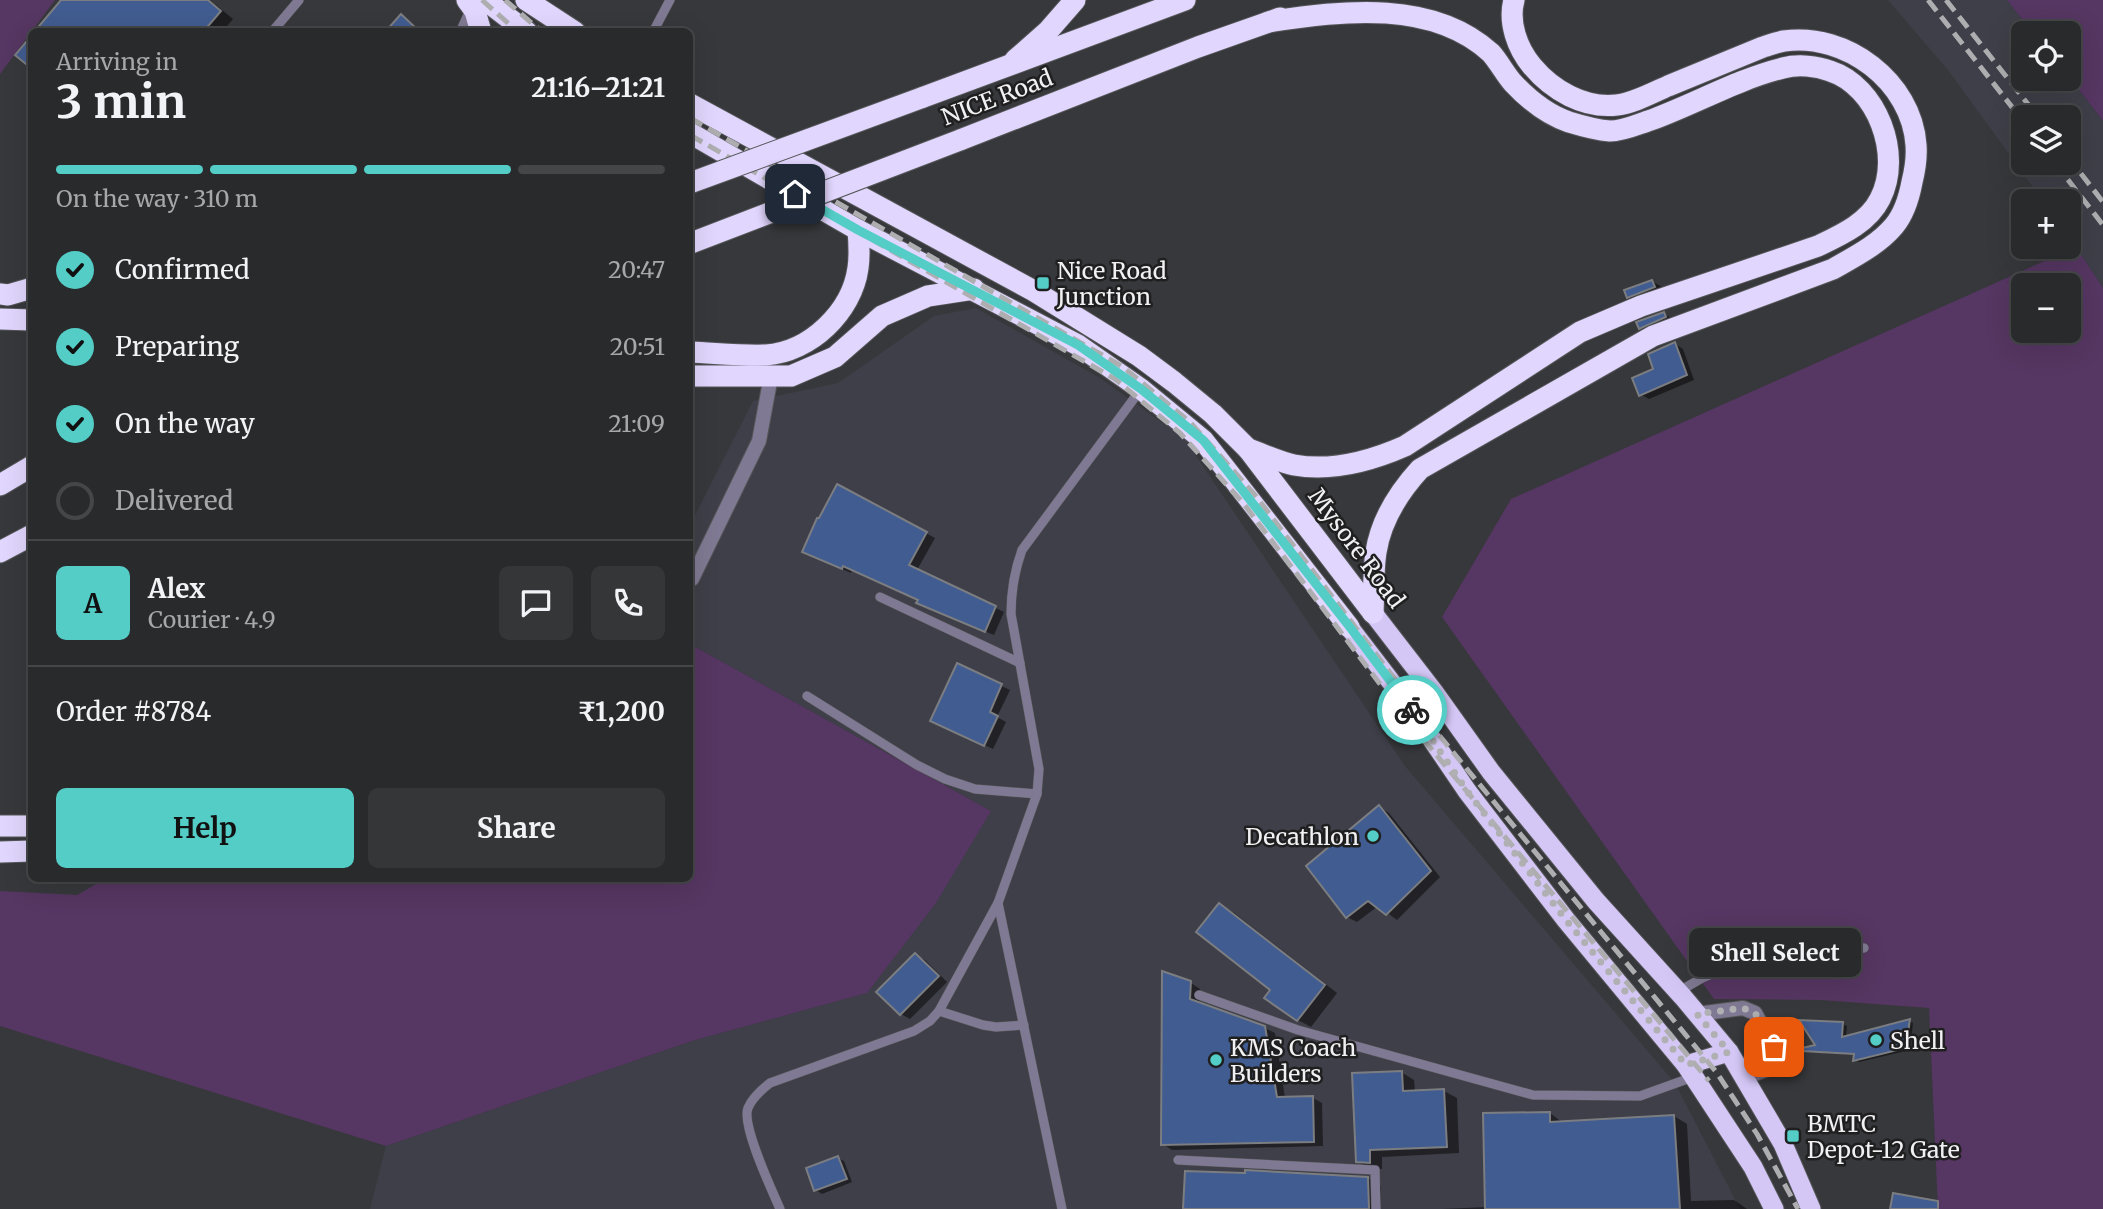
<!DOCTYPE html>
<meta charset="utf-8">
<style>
:root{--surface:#292a2c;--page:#353638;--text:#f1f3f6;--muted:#a5a7a9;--line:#454648;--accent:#54cdc7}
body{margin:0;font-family:Merriweather,serif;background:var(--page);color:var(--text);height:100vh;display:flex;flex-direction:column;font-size:26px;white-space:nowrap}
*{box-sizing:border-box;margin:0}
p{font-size:23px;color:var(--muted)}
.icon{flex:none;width:38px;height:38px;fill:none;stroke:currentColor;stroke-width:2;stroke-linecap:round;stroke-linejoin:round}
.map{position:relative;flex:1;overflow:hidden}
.panel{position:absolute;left:28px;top:28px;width:665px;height:854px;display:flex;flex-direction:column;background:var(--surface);border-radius:10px;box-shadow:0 7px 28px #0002,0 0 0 2px var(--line)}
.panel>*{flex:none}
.tools{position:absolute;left:2011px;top:21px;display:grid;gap:14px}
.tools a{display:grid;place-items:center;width:70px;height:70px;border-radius:10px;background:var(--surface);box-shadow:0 7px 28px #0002,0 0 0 2px var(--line);font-size:35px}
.pin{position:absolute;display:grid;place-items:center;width:60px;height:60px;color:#fff;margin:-30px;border-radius:14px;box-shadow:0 4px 10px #0006}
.courier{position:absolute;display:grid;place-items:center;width:70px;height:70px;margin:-35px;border:5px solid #54cdc7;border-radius:50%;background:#fff;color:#222;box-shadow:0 2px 9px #0007}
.bubble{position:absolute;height:49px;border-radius:10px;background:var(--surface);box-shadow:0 7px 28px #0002,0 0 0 2px var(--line);font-size:23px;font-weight:700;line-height:49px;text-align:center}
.summary em{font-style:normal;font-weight:700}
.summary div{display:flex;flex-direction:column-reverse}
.summary{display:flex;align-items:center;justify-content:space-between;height:119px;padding:0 28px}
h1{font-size:46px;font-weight:700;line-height:52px}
.bar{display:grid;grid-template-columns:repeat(4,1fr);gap:10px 7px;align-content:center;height:84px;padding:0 28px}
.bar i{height:9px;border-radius:5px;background:var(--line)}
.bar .selected{background:var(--accent)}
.bar p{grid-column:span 4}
.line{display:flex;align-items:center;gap:18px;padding:0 28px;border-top:2px solid var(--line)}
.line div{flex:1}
.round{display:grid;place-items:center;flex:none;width:74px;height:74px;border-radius:10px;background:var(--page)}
ol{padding:0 28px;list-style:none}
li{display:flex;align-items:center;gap:21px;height:77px}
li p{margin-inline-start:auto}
li .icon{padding:7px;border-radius:50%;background:var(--accent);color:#111;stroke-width:4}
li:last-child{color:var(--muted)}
li i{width:38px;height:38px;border:4px solid var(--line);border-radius:50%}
.action{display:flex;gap:14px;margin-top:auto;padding:14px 28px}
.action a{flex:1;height:80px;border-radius:10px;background:var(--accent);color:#111;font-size:28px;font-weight:700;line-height:80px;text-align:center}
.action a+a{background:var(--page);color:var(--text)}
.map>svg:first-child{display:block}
.built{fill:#3e3f48;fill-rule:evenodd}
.green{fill:#563662;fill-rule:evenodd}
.shadow{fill:#0007}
.building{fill:#415c90;stroke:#7b7d80;stroke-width:2}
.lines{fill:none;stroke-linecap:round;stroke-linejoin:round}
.service-casing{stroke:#555658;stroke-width:10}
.minor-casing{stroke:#555658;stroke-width:16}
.trunk-casing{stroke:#555658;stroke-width:21}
.motorway-casing{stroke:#555658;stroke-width:23}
.service{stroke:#807993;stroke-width:9}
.minor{stroke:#807993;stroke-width:14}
.trunk{stroke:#d4c7f6;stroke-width:19}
.motorway{stroke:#e1d6fd;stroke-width:21}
.rail{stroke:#aeaeb1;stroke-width:5;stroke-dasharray:14 7;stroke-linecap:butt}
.motorway-bridge-casing{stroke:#555658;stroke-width:23;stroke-linecap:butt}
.motorway-bridge{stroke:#e1d6fd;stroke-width:21}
.done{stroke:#b0b0b3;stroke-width:7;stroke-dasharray:0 12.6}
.route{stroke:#54cdc7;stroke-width:9}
.poi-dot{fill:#54cdc7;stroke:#1f1f20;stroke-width:2.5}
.labels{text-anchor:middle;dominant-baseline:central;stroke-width:5;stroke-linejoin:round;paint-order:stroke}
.street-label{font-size:23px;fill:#f1f1f3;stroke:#1f1f20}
.poi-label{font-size:23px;fill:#f1f1f3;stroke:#1f1f20;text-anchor:start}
</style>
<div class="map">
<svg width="2103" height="1209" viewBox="0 0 2103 1209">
<rect width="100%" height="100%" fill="#37383b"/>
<g class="built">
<path d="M1888,0H2007L2033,33H2023V79L2069,77L2103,121V288L2069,237L2068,201H2043L1948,70ZM2023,117H2068V163H2023Z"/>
<polygon points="976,308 1100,378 1184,438 1405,766 1675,1083 1740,1209 370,1209 386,1146 692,1041 867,993 991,811 690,644 690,525 753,401 838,383 934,316"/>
</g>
<g class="green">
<polygon points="0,0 55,0 0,74"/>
<polygon points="2007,0 2103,0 2103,121 2069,77 2068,33 2033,33"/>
<path d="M2076,247L2103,288V1209H1938L1929,1008L1821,1000L1714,999L1442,617L1511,499ZM2023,285H2068V331H2023Z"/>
<polygon points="690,644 991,811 936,903 867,993 692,1041 386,1146 0,1026 0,891 77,895 107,878 690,878"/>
</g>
<g class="shadow">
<polygon points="63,0 210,0 233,19 222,32 37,32"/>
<polygon points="1652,281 1662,287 1664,293 1638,302 1628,297"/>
<polygon points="1664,314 1673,319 1649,333 1640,328"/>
<polygon points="1675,344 1683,349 1694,380 1649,399 1640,394"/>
<polygon points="838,486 935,538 917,570 1004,612 994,635 927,607 919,600 852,569 851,573 813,556 819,521"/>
<polygon points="957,665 1010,690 997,717 1006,722 993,749 940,725"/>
<polygon points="1379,807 1389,813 1440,877 1397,920 1378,906 1357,922 1347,917"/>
<polygon points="1220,905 1233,912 1337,993 1311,1027 1298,1020 1273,990"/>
<polygon points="915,955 925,960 947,982 910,1019 901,1014"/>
<polygon points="1191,983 1200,989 1199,1005 1265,1028 1275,1033 1285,1098 1313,1098 1322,1103 1323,1146 1172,1150 1163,1144"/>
<polygon points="1909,1021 1913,1023 1910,1050 1859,1062 1855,1060 1856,1055 1808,1052 1804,1049 1817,1046 1843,1024 1847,1026 1846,1038"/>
<polygon points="1401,1072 1414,1080 1415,1092 1444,1091 1457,1098 1459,1153 1382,1157 1382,1169 1370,1169 1357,1161"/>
<polygon points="1550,1113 1563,1123 1674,1116 1687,1124 1691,1201 1734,1200 1747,1209 1442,1209 1487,1207"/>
<polygon points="838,1158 844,1161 852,1182 822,1194 816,1190"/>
<polygon points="1368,1178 1381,1186 1381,1209 1185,1209"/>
</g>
<g class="building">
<polygon points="61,0 208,0 221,11 203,32 34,32"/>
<polygon points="401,14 420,32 385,32"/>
<polygon points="32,35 32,69 15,55"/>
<polygon points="1652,280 1655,287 1627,298 1624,290"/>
<polygon points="1664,312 1666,317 1639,329 1636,322"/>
<polygon points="1675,342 1687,375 1639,396 1632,378 1653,369 1648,354"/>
<polygon points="837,484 927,532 909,565 996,606 985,632 916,603 918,600 843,566 842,569 802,552 817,518 819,518"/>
<polygon points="957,663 1002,684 990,712 998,716 984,746 930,721"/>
<polygon points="1379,805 1431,871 1386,915 1368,901 1346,918 1306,866"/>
<polygon points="1219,903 1325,985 1297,1021 1264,998 1270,990 1196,932"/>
<polygon points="915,953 939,976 900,1015 876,992"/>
<polygon points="1162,971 1191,981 1190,999 1265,1026 1277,1097 1313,1096 1314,1142 1161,1145"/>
<polygon points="1910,1019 1906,1048 1853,1061 1854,1054 1802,1051 1802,1048 1815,1045 1799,1020 1843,1022 1842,1037"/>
<polygon points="1402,1071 1403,1091 1444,1089 1447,1147 1370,1150 1370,1163 1356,1162 1352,1073"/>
<polygon points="1550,1112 1550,1122 1674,1115 1680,1209 1485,1209 1483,1113"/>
<polygon points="838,1156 847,1179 814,1191 806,1168"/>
<polygon points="1245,1170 1368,1177 1369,1209 1183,1209 1185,1171 1245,1173"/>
<polygon points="1893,1193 1938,1201 1938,1209 1890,1209"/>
</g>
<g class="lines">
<g class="service-casing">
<g id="service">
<polyline points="272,32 299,0"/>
<polyline points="460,32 471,8"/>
<polyline points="653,32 670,0"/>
<polyline points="880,597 1020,663"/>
<polyline points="807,696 917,765 945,779 975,789 1037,794"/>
<path d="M998,903L1037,794L1039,769L1011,614C1011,591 1014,572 1022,550L1141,389"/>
<polyline points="1678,992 1702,978 1730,966 1770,959 1864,948"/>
<polyline points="1199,995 1298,1030 1533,1095 1640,1096 1693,1077"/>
<polyline points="939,1011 983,1025 996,1027 1024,1025"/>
<polyline points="1178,1160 1375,1170 1376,1209"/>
<path d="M780,1209C772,1190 741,1125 748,1108C752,1098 761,1090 770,1083L914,1031L930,1021L939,1011L998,903L1062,1209"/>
</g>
</g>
<g class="minor-casing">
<g id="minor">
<polyline points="692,579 759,441 771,376"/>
<polyline points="1697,1014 1743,1008 1755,1013 1774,1047 1775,1059 1771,1068 1744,1078"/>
</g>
</g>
<g class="trunk-casing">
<g id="trunk">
<polyline points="1373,613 1434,692 1491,772 1596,901 1683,997 1729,1052 1783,1144 1811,1209"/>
<polyline points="1349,627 1408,704 1467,791 1566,920 1686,1065 1753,1167 1774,1209"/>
<polyline points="1686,1065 1729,1052"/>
</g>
</g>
<g class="motorway-casing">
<g id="motorway">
<polyline points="467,0 475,11 481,32"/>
<polyline points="485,0 527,32"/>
<polyline points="526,0 575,32"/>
<polyline points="1015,60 1048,31 1075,0"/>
<polyline points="921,98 1185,0"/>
<polyline points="690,104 1034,291 1139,356 1174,382 1213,414 1248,449 1373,613"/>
<polyline points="690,133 858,230 1078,345 1141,389 1203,440 1349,627"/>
<polyline points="960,140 1198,47 1280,18"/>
<polyline points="0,294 8,295 32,288"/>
<polyline points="0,319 32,320"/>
<path d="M690,352C715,353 741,356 766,355C810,352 852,312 858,268C860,255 859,242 858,230"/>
<polyline points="690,376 791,376 835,357 882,316 928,296 974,289"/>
<path d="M1248,449C1263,454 1279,462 1294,465C1333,472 1371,461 1405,446L1580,332L1641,306L1818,246C1841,235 1868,223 1880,199C1903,155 1877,86 1830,71C1817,66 1798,64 1783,68C1738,79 1695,104 1651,120C1638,124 1624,131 1610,131C1596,130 1582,126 1569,122C1548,115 1528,99 1513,83C1505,74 1499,62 1491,53C1433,0 1345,10 1268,22"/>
<polyline points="0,485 32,466"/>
<polyline points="0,552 32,535"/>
<path d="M1373,613C1374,593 1373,571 1376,552C1381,520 1399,492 1420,469L1653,336L1833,269C1854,257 1878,245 1894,226C1904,214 1909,198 1912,182C1915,170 1917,158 1916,145C1912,82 1846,32 1784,41C1777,42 1770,45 1763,47C1731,60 1700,73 1668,86C1652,93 1634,103 1617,105C1584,109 1552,90 1532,66C1517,48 1508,22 1514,0"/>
<polyline points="0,826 32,826"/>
<polyline points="0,852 32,851"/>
</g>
</g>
<use href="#service" class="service"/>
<use href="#minor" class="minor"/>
<use href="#trunk" class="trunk"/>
<use href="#motorway" class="motorway"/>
<g class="rail">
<polyline points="482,0 518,32"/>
<polyline points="505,0 535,26 544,32"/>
<polyline points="1928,0 2023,121"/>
<polyline points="1946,0 2038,117"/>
<polyline points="690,118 1123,367 1190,422 1255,495 1420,712 1717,1073 1757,1134 1798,1209"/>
<polyline points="690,135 1115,379 1180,433 1244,504 1408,721 1709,1081"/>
<polyline points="2068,157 2103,202"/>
<polyline points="2055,163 2103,225"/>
</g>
<g class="motorway-bridge-casing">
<g id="motorway-bridge">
<polyline points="690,183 921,98"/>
<polyline points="691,243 960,140"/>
</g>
</g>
<use href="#motorway-bridge" class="motorway-bridge"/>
</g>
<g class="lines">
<polyline class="done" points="1412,710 1467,791 1566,920 1686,1065 1729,1052 1697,1014 1743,1008 1755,1013 1774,1047"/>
<polyline class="route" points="795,194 858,230 1078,345 1141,389 1203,440 1349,626 1412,710"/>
</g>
<g class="poi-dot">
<rect x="1036" y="276" width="14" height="14" rx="3.5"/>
<circle cx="1373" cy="836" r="7"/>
<circle cx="1876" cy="1040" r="7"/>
<circle cx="1216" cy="1060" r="7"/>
<rect x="1786" y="1129" width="14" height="14" rx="3.5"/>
</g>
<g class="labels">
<g class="street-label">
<text transform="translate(997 97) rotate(-21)">NICE Road</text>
<text transform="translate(1357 548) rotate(53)">Mysore Road</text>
</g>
<g class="poi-label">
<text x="1057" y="270">Nice Road<tspan x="1057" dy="26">Junction</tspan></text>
<text x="1359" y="836" text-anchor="end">Decathlon</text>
<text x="1890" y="1040">Shell</text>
<text x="1230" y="1047">KMS Coach<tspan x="1230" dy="26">Builders</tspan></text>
<text x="1807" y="1123">BMTC<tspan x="1807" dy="26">Depot-12 Gate</tspan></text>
</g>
</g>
</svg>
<div class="tools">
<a><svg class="icon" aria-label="locate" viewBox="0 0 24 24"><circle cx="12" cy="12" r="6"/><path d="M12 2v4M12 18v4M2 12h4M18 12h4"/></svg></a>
<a><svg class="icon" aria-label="layers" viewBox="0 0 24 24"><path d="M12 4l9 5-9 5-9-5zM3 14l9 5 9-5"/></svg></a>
<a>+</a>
<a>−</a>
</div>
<div class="pin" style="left:1774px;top:1047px;background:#ea580c"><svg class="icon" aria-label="bag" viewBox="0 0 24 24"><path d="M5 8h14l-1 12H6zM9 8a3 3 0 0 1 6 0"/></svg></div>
<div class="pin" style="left:795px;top:194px;background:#1f2937"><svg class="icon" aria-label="home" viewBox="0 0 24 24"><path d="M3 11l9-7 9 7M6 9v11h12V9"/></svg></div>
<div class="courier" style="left:1412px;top:710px"><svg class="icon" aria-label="bike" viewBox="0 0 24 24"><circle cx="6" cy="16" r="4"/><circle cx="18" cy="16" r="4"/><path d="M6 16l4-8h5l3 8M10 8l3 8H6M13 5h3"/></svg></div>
<div class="bubble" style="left:1689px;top:928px;width:172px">Shell Select</div>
<section class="panel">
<div class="summary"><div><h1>3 min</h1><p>Arriving in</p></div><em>21:16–21:21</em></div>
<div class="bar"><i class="selected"></i><i class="selected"></i><i class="selected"></i><i></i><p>On the way · 310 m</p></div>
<ol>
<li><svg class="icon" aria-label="check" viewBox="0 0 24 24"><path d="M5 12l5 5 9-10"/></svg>Confirmed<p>20:47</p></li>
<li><svg class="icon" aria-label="check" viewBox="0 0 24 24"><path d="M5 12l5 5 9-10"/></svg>Preparing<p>20:51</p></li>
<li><svg class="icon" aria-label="check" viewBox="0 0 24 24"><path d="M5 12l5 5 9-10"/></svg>On the way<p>21:09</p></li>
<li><i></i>Delivered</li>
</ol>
<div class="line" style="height:126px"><b class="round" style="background:var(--accent);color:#111">A</b><div><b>Alex</b><p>Courier · 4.9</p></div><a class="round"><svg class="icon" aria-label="chat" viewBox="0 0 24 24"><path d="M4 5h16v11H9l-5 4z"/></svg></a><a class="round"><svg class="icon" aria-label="phone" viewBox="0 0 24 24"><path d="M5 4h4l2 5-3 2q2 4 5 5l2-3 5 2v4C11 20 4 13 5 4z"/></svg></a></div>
<div class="line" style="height:91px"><div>Order #8784</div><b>₹1,200</b></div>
<div class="action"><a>Help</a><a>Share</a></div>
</section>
</div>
